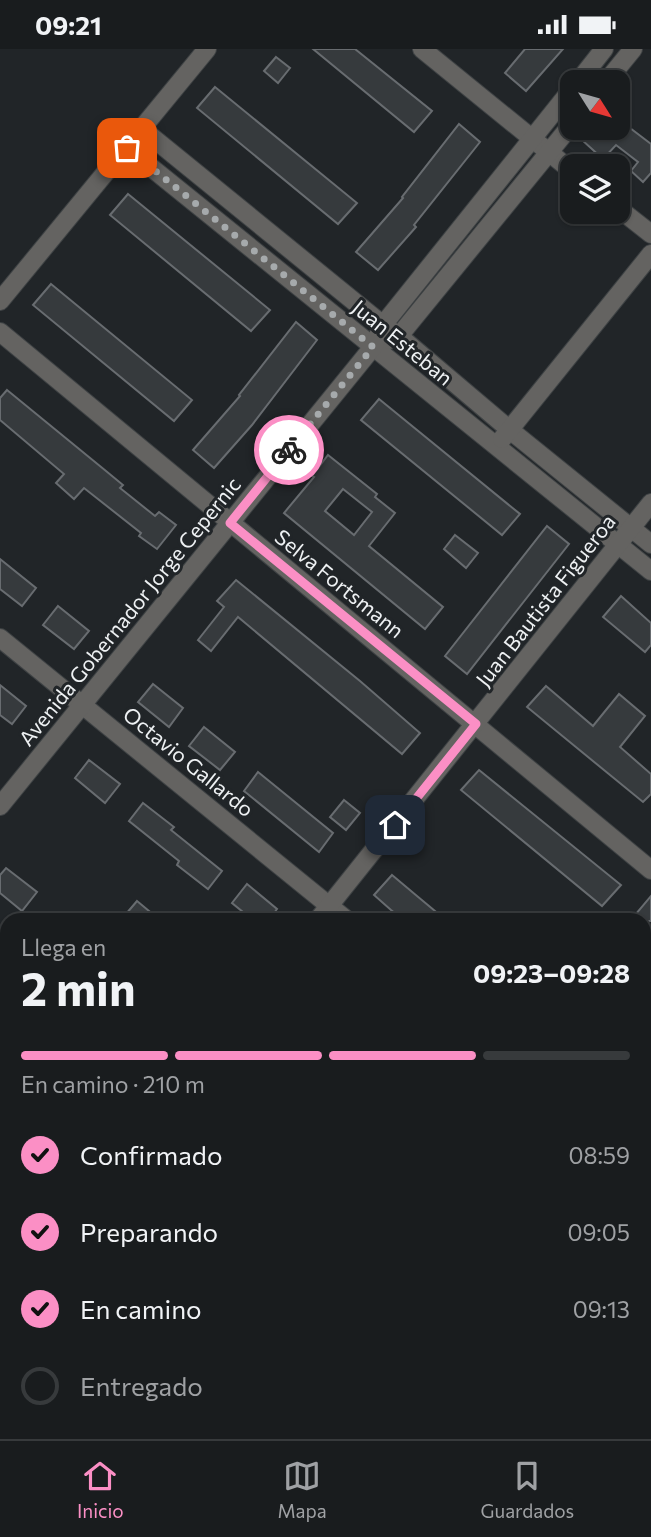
<!DOCTYPE html>
<html lang="es">
<meta charset="utf-8">
<style>
:root{--surface:#191c1e;--page:#222527;--text:#f1f3f6;--muted:#9fa1a4;--line:#373a3c;--accent:#fb8fc5}
body{margin:0;font-family:Commissioner,sans-serif;background:var(--page);color:var(--text);height:100vh;display:flex;flex-direction:column;font-size:26px;white-space:nowrap}
*{box-sizing:border-box;margin:0}
p{font-size:23px;color:var(--muted)}
.icon{flex:none;width:38px;height:38px;fill:none;stroke:currentColor;stroke-width:2;stroke-linecap:round;stroke-linejoin:round}
.map{position:relative;flex:1;overflow:hidden}
.side{position:absolute;left:0px;top:864px;width:651px;height:527px;display:flex;flex-direction:column;background:var(--surface);border-radius:21px 21px 0 0;box-shadow:0 2px 5px #0004,0 0 0 2px var(--line)}
.side>*{flex:none}
.needle{width:46px;rotate:127deg}
.fabs{position:absolute;left:560px;top:21px;display:grid;gap:14px}
.fabs a{display:grid;place-items:center;width:70px;height:70px;border-radius:14px;background:var(--surface);box-shadow:0 2px 5px #0004,0 0 0 2px var(--line);font-size:35px}
.pin{position:absolute;display:grid;place-items:center;width:60px;height:60px;color:#fff;margin:-30px;border-radius:14px;box-shadow:0 4px 10px #0006}
.courier{position:absolute;display:grid;place-items:center;width:70px;height:70px;margin:-35px;border:5px solid #fb8fc5;border-radius:50%;background:#fff;color:#222;box-shadow:0 2px 9px #0007}
.overview em{font-style:normal;font-weight:700}
.overview div{display:flex;flex-direction:column-reverse}
.overview{display:flex;align-items:center;justify-content:space-between;height:119px;padding:0 21px}
h1{font-size:46px;font-weight:700;line-height:52px}
.bar{display:grid;grid-template-columns:repeat(4,1fr);gap:10px 7px;align-content:center;height:84px;padding:0 21px}
.bar i{height:9px;border-radius:5px;background:var(--line)}
.bar .active{background:var(--accent)}
.bar p{grid-column:span 4}
ol{padding:0 21px;list-style:none}
li{display:flex;align-items:center;gap:21px;height:77px}
li p{margin-inline-start:auto}
li .icon{padding:7px;border-radius:50%;background:var(--accent);color:#111;stroke-width:4}
li:last-child{color:var(--muted)}
li i{width:38px;height:38px;border:4px solid var(--line);border-radius:50%}
.status{display:flex;justify-content:space-between;align-items:center;height:49px;padding:0 35px;background:var(--surface);direction:ltr}
.status svg{height:19px;fill:currentColor}
.dock{display:flex;justify-content:space-around;align-items:center;height:98px;border-top:2px solid var(--line);background:var(--surface);font-size:19px;color:var(--muted)}
.dock a{display:grid;justify-items:center;gap:4px}
.dock .active{color:var(--accent)}
.map>svg:first-child{display:block}
.building{fill:#363a3d;stroke:#686c70;stroke-width:2;fill-rule:evenodd}
.lines{fill:none;stroke-linecap:round;stroke-linejoin:round}
.minor-casing{stroke:#3e4244;stroke-width:20}
.minor{stroke:#646361;stroke-width:18}
.done{stroke:#a6aaac;stroke-width:7;stroke-dasharray:0 12.6}
.route{stroke:#fb8fc5;stroke-width:9}
.labels{text-anchor:middle;dominant-baseline:central;stroke-width:6;stroke-linejoin:round;paint-order:stroke}
.street-label{font-size:21px;fill:#eef1f3;stroke:#212528}
</style>
<div class="status"><b>09:21</b><svg viewBox="0 0 49 12"><path d="M0 12V9h3v3zM5 12V6h3v6zM10 12V3h3v9zM15 12V0h3v12zM26 1h20v11H26zM47 4h2v5h-2z"/></svg></div>
<div class="map">
<svg width="651" height="1390" viewBox="0 0 651 1390">
<rect width="100%" height="100%" fill="#212528"/>
<g class="building">
<polygon points="313,0 355,0 432,62 414,83"/>
<polygon points="525,0 563,0 526,42 505,24"/>
<polygon points="276,8 290,19 278,34 264,22"/>
<polygon points="215,38 357,154 338,175 197,59"/>
<polygon points="459,75 480,93 414,176 416,178 378,221 356,203 403,149 402,148"/>
<polygon points="593,79 630,79 651,95 651,124 643,133 631,122 638,113 616,96 603,110 582,91"/>
<polygon points="128,145 270,261 251,282 110,166"/>
<polygon points="51,235 192,351 174,372 33,256"/>
<polygon points="296,273 317,291 252,376 214,419 193,401 240,347 239,346"/>
<polygon points="7,341 106,422 123,436 120,439 155,467 159,463 176,476 157,500 139,487 141,484 84,439 74,450 56,434 64,425 0,371 0,349"/>
<polygon points="379,350 520,465 502,486 361,371"/>
<path d="M328,406L377,445L375,448L395,464L369,497L443,558L425,580L284,464L314,428L312,427ZM343,440L372,463L354,486L325,462Z"/>
<polygon points="547,477 569,495 467,625 445,607"/>
<polygon points="455,486 478,504 466,519 444,500"/>
<polygon points="0,510 36,539 22,557 0,540"/>
<polygon points="236,531 360,632 420,684 402,705 238,568 211,602 198,591 224,558 217,552"/>
<polygon points="621,547 651,574 651,596 645,603 603,568"/>
<polygon points="58,557 89,582 74,600 43,576"/>
<polygon points="153,635 183,659 169,678 138,653"/>
<polygon points="0,636 26,657 12,675 0,666"/>
<polygon points="546,637 593,677 619,645 645,667 620,698 651,725 651,745 643,753 527,658"/>
<polygon points="204,678 235,703 220,721 189,697"/>
<polygon points="89,711 120,735 105,754 75,729"/>
<polygon points="479,721 621,836 602,857 461,741"/>
<polygon points="258,723 333,784 319,803 244,742"/>
<polygon points="344,751 360,764 346,781 330,768"/>
<polygon points="143,754 174,778 171,781 222,822 208,840 177,816 179,812 129,772"/>
<polygon points="6,819 37,843 22,862 0,844 0,826"/>
<polygon points="392,826 417,847 447,872 405,872 391,861 374,846"/>
<polygon points="247,835 277,860 268,872 254,872 232,854"/>
<polygon points="651,847 651,872 630,872"/>
<polygon points="137,852 161,872 134,872 126,865"/>
</g>
<g class="lines">
<g class="minor-casing">
<g id="minor">
<polyline points="422,0 572,122"/>
<polyline points="578,33 604,0"/>
<polyline points="606,33 633,0"/>
<polyline points="142,80 383,276 399,287 510,381 651,495"/>
<polyline points="127,99 651,522"/>
<polyline points="618,159 651,185"/>
<polyline points="0,252 207,0"/>
<polyline points="0,283 651,821"/>
<polyline points="389,291 399,287 572,75"/>
<polyline points="502,390 651,205"/>
<polyline points="0,589 348,872"/>
<polyline points="0,757 373,298 383,276 572,40"/>
<polyline points="317,872 651,454"/>
<polyline points="0,889 7,895"/>
<polyline points="644,957 651,949"/>
<polyline points="644,1112 651,1118"/>
<polyline points="0,1185 7,1191"/>
<polyline points="0,1267 7,1259"/>
<polyline points="240,1384 247,1390"/>
<polyline points="609,1384 616,1390"/>
<polyline points="289,1390 294,1384"/>
</g>
</g>
<use href="#minor" class="minor"/>
</g>
<g class="lines">
<polyline class="done" points="127,99 373,298 289,401"/>
<polyline class="route" points="289,401 230,474 476,675 395,776"/>
</g>
<g class="labels">
<g class="street-label">
<text transform="translate(403 293) rotate(39)">Juan Esteban</text>
<text transform="translate(340 534) rotate(39)">Selva Fortsmann</text>
<text transform="translate(545 551) rotate(-52)">Juan Bautista Figueroa</text>
<text transform="translate(129 562) rotate(-51)">Avenida Gobernador Jorge Cepernic</text>
<text transform="translate(189 712) rotate(39)">Octavio Gallardo</text>
</g>
</g>
</svg>
<div class="fabs">
<a><svg class="needle" viewBox="-14 -14 28 28"><path d="M0-13l5 13h-10z" fill="#e53935"/><path d="M0 13l5-13h-10z" fill="#9fa1a4"/></svg></a>
<a><svg class="icon" aria-label="layers" viewBox="0 0 24 24"><path d="M12 4l9 5-9 5-9-5zM3 14l9 5 9-5"/></svg></a>
</div>
<div class="pin" style="left:127px;top:99px;background:#ea580c"><svg class="icon" aria-label="bag" viewBox="0 0 24 24"><path d="M5 8h14l-1 12H6zM9 8a3 3 0 0 1 6 0"/></svg></div>
<div class="pin" style="left:395px;top:776px;background:#1f2937"><svg class="icon" aria-label="home" viewBox="0 0 24 24"><path d="M3 11l9-7 9 7M6 9v11h12V9"/></svg></div>
<div class="courier" style="left:289px;top:401px"><svg class="icon" aria-label="bike" viewBox="0 0 24 24"><circle cx="6" cy="16" r="4"/><circle cx="18" cy="16" r="4"/><path d="M6 16l4-8h5l3 8M10 8l3 8H6M13 5h3"/></svg></div>
<section class="side">
<div class="overview"><div><h1>2 min</h1><p>Llega en</p></div><em>09:23–09:28</em></div>
<div class="bar"><i class="active"></i><i class="active"></i><i class="active"></i><i></i><p>En camino · 210 m</p></div>
<ol>
<li><svg class="icon" aria-label="check" viewBox="0 0 24 24"><path d="M5 12l5 5 9-10"/></svg>Confirmado<p>08:59</p></li>
<li><svg class="icon" aria-label="check" viewBox="0 0 24 24"><path d="M5 12l5 5 9-10"/></svg>Preparando<p>09:05</p></li>
<li><svg class="icon" aria-label="check" viewBox="0 0 24 24"><path d="M5 12l5 5 9-10"/></svg>En camino<p>09:13</p></li>
<li><i></i>Entregado</li>
</ol>
</section>
</div>
<nav class="dock">
<a class="active"><svg class="icon" aria-label="home" viewBox="0 0 24 24"><path d="M3 11l9-7 9 7M6 9v11h12V9"/></svg>Inicio</a>
<a><svg class="icon" aria-label="map" viewBox="0 0 24 24"><path d="M3 6l6-2 6 2 6-2v14l-6 2-6-2-6 2zM9 4v14M15 6v14"/></svg>Mapa</a>
<a><svg class="icon" aria-label="saved" viewBox="0 0 24 24"><path d="M7 4h10v16l-5-4-5 4z"/></svg>Guardados</a>
</nav>
